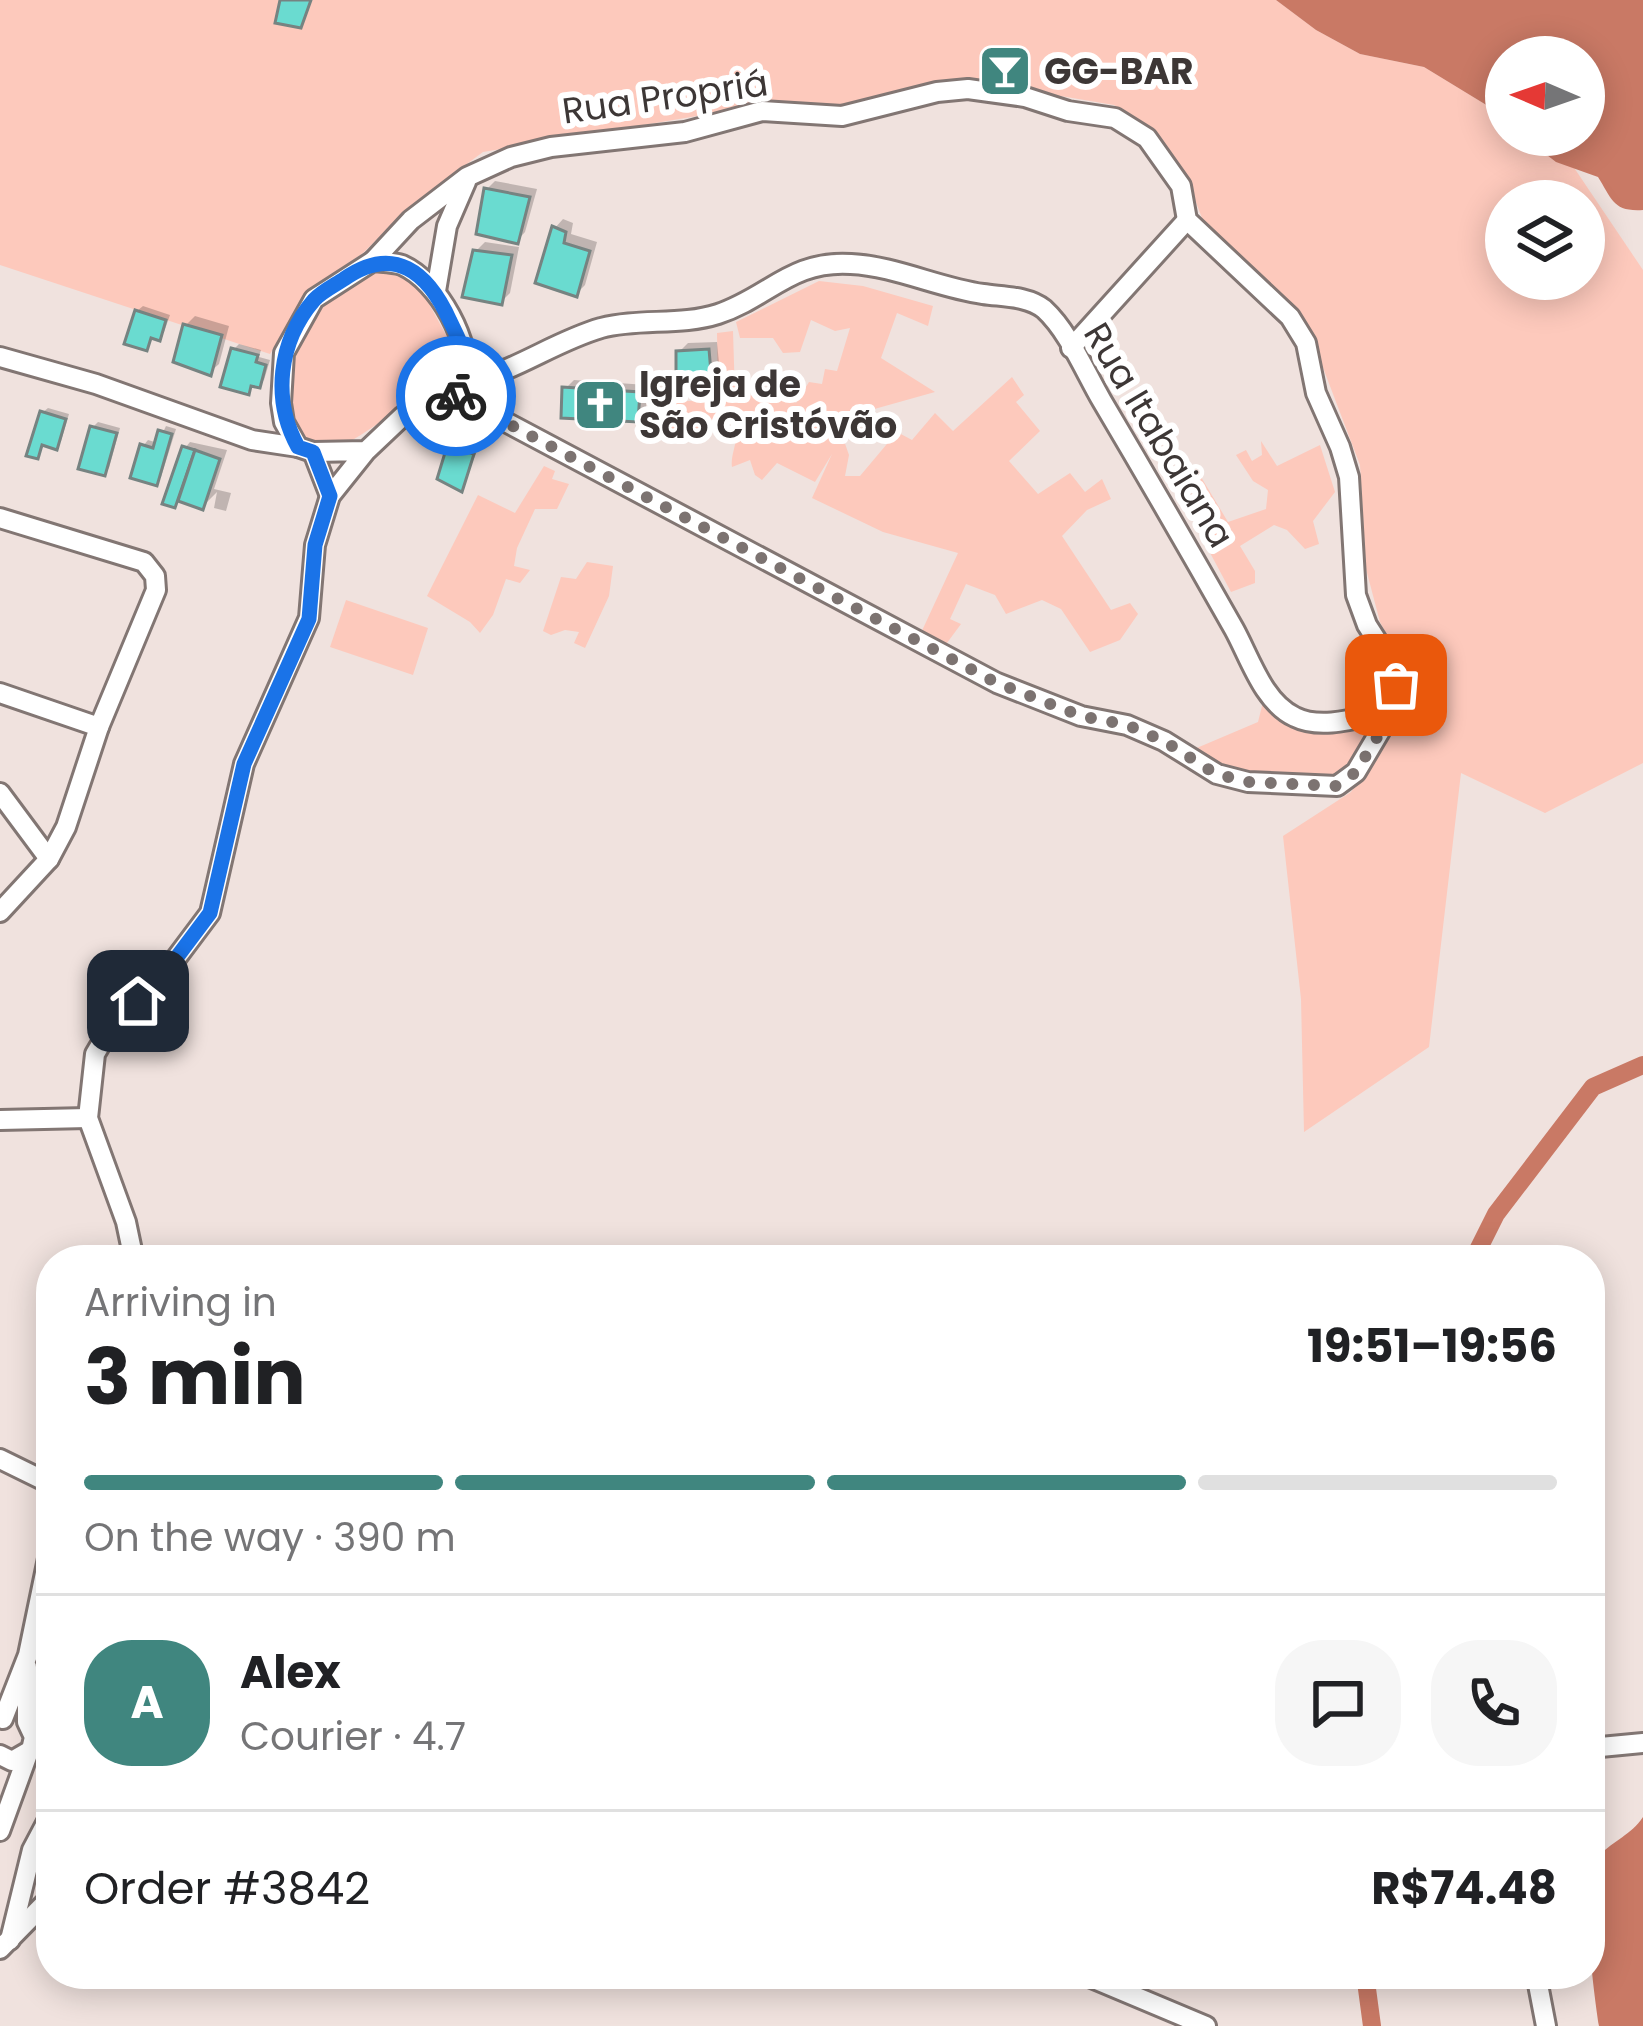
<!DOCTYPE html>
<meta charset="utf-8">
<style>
:root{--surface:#fff;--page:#f6f6f6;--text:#202124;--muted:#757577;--line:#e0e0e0;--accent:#40867f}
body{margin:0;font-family:Poppins,sans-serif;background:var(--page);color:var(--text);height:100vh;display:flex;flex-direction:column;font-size:45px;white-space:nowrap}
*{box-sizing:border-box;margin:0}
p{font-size:39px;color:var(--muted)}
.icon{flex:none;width:66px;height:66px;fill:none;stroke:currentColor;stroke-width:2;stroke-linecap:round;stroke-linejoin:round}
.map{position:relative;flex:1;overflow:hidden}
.panel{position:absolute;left:36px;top:1245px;width:1569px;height:744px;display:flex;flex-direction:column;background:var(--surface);border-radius:48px;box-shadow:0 6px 30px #0003}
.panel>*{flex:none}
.needle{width:78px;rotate:272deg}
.controls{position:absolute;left:1485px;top:36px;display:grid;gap:24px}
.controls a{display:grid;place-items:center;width:120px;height:120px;border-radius:50%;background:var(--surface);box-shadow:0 6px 30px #0003;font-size:60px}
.pin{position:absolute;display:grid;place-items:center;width:102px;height:102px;color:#fff;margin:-51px;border-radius:24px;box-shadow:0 6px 18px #0006}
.courier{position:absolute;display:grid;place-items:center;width:120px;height:120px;margin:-60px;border:9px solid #1a73e8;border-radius:50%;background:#fff;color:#222;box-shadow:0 3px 15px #0007}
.headline em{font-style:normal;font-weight:700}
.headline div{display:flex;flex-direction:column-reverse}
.headline{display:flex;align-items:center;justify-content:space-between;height:204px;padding:0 48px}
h1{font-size:78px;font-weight:700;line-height:90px}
.bar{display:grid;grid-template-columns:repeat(4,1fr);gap:18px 12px;align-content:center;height:144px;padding:0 48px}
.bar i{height:15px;border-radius:9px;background:var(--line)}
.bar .active{background:var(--accent)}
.bar p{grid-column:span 4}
.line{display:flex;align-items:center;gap:30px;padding:0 48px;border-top:3px solid var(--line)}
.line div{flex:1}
.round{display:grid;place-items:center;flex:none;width:126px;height:126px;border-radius:48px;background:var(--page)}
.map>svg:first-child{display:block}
.green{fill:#fdc9bc;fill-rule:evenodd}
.water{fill:#c97965}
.shadow{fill:#0003}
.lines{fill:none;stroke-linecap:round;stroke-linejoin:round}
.canal{stroke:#c97965;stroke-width:18}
.building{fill:#6adbd0;stroke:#768381;stroke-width:3}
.minor-casing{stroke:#827673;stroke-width:24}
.minor{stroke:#fff;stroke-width:18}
.done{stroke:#7c7371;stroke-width:12;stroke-dasharray:0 21.6}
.route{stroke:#1a73e8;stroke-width:15}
.labels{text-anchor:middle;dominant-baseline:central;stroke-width:12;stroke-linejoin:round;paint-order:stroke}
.poi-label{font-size:36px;font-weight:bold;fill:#3d3736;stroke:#fff;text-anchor:start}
.street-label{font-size:36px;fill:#3d3736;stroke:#fff}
</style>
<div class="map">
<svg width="1643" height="2026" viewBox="0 0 1643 2026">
<rect width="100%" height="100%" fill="#f0e2de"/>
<g class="green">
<path d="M0,0H1276L1316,30L1360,54L1424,67L1506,117V135H1552L1643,270V763L1545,813L1461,773L1429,1047L1304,1132L1301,999L1283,836L1351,792L1401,720L1404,668L1380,622L1366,569L1360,465L1306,323L1205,226L1186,176L1153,133L1114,105L965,80L908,89L841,109L774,103L483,152L413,204L363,253L306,292L270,354L0,265ZM1506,201H1584V279H1506Z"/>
<path d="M368,270L395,272L419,286L461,362L460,378L451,390C399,389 350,466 311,444C273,422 293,336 315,307C326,292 352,281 368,270Z"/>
<path d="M819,281L863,286L933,306L928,326L897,313L881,358L935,392L853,415L842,435L849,455L845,476H860L897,432L912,440L935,413L953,431L1012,377L1024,395L1016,402L1040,431L1009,461L1038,494L1070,473L1085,492L1102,479L1111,499L1087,510L1062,536L1111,610L1130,603L1138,614L1120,640L1090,652L1061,609L1042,600L1006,614L995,595L966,584L950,619L961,624L944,647L920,635L958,553L883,532L812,498L832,454L815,482L777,463L762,480L755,475L750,460L732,467C730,455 739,439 738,422L720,425L697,440L670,436L657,427V402L718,400L717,333L733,331L735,396L782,394L796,403L809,382L822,384L825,369L837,371L850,328L835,331L811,320L800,352L783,353L773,338H740L736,322Z"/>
<polygon points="1261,441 1277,466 1320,445 1335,492 1313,521 1319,544 1305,549 1287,530 1274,525 1240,546 1255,571 1255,583 1231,592 1185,506 1201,477 1228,522 1266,509 1268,490 1253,481 1236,455 1246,450 1252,461 1262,455"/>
<polygon points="544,466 555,471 552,479 569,484 557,509 535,509 517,548 514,566 530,570 520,583 506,579 493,615 480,633 470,622 427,596 478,495 515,513"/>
<polygon points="587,562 613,566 609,596 585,648 574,643 579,632 565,630 551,635 543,631 561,577 576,579"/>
<polygon points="346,600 428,628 413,675 330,647"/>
<polygon points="1263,702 1289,721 1382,719 1352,768 1333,780 1249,775 1217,767 1192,750 1258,722"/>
</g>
<g class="water">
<path d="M1276,0H1643V210C1613,212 1612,199 1598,177L1556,162L1543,152L1539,135H1584V57H1506V117L1424,67L1360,54L1316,30Z"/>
<path d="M1643,1817V2026H1599C1594,1992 1578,1880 1600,1855C1614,1840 1631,1835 1643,1817Z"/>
</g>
<g class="shadow">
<polygon points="495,181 537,189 525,232 517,241 486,190"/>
<polygon points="563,219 573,223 571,234 597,242 585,285 576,294 555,228"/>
<polygon points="485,242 519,247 510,293 501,302 476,251"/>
<polygon points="143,306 170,315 164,332 159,337 154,336 147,348 137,311"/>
<polygon points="195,316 229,326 219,364 210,372 186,325"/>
<polygon points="717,342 721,385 712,394 679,352 688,343"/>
<polygon points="239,344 261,350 259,357 270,360 264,380 248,391 234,349"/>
<polygon points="574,380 647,385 646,410 637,419 565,389"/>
<polygon points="48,408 69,414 61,441 56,446 45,443 37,456 42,413"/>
<polygon points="98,422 120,428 109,468 104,473 93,427"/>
<polygon points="166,426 176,429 161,477 156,483 143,446 148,440 158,443"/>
<polygon points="190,442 227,450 214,489 231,493 226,511 214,508 217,492 202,507 180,499 174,505 185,448"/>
<polygon points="455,442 478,449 461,488 450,447"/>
</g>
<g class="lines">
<g class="canal">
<polyline points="1473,1260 1496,1214 1593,1087 1643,1065"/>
<polyline points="1365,1974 1372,2026"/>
</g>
</g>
<g class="building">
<polygon points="280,0 311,0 301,28 275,23"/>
<polygon points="484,188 530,197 518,244 476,234"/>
<polygon points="552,226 566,232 564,243 590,251 577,297 535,283"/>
<polygon points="473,250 512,255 502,305 462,297"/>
<polygon points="135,310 166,320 160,341 151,338 147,351 124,344"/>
<polygon points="183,324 222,335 211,376 173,362"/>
<polygon points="231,348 258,355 256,362 266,365 260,388 251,386 249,395 220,387"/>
<polygon points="709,349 713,397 676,395 676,351"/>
<polygon points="562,387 640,392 638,422 561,418"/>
<polygon points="40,411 66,419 57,450 42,445 38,459 26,456"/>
<polygon points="90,426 117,433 105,476 78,469"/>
<polygon points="158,430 172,434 157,486 130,478 140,444 153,448"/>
<polygon points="182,446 195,450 175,508 162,504"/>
<polygon points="447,446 474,454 462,492 437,479"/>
<polygon points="195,450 220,459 203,510 178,501"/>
</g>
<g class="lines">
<g class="minor-casing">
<g id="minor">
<polyline points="373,261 411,220 467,177 511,157 551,147 685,132 762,111 842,116 937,92 968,89 1025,97 1068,111 1115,118 1147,138 1181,186 1187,220 1290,317 1306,343 1316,393 1340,447 1349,477 1356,595 1367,625 1390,661 1396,685 1392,711 1356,772 1337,786 1248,782 1217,774 1164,741 1127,725 1081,716 997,683 453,394"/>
<polyline points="436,291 447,226 466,182"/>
<polyline points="1071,348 1187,220"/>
<polyline points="0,357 96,384 252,440 298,447"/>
<path d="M467,382C517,371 553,342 601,328C639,318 681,326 718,314C769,297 791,260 851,264C895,266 939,288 983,294C1003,297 1028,296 1044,309C1069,332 1085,372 1102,401C1147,477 1191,553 1234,629C1250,658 1263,702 1295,717C1323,731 1363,716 1392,711"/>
<polyline points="313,452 330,496"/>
<polyline points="0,518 144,562 155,576 156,590 99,727 66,827 49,859 0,912"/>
<polyline points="0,693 99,727"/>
<polyline points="0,793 49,859"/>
<polyline points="0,1120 88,1118"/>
<path d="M134,1260L126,1222L88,1118L95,1054L108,1032L168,969L210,913L244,764L309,618L315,545L330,496L366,451L403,416L453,394L467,382C471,343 440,282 402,265C394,262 382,262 373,261L314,299L284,353L281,403L284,422L298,447L313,452L366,451"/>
<polyline points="0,1459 51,1484"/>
<polyline points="3,1719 28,1655 51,1544"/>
<polyline points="1590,1748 1643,1743"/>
<polyline points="0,1755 12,1761 31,1750 34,1737 27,1722 27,1667"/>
<polyline points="0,1831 28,1754"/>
<polyline points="10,1940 32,1850 51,1814"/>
<polyline points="0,1949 51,1897"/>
<polyline points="1082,1974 1206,2026"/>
<polyline points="1536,1974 1546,2026"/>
</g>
</g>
<use href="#minor" class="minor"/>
</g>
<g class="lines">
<polyline class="done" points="456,396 997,683 1081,716 1127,725 1164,741 1216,774 1249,782 1337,786 1356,772 1393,711 1396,685"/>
<path class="route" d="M138,1001L168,969L210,913L244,764L309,619L315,545L330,496L313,452L298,447C272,400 278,342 314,300C321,292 335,285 344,279C394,244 428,272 450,321C460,342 470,359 467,382L453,394L456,396"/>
</g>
<defs>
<g id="bar-square" transform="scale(2.7)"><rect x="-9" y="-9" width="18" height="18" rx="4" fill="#40867f" stroke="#fff"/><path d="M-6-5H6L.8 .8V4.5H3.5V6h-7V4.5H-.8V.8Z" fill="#fff"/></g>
<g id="church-square" transform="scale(2.7)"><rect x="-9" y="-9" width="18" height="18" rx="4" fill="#40867f" stroke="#fff"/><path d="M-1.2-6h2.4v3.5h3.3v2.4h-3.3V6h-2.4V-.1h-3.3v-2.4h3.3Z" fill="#fff"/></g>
</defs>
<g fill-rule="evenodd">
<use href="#bar-square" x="1005" y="71"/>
<use href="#church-square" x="600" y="405"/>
</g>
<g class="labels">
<g class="poi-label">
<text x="1044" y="71">GG-BAR</text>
<text x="639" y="384">Igreja de<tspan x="639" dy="41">São Cristóvão</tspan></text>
</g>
<g class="street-label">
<text transform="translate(665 97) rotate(-8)">Rua Propriá</text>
<text transform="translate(1159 435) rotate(59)">Rua Itabaiana</text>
</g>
</g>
</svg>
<div class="controls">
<a><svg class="needle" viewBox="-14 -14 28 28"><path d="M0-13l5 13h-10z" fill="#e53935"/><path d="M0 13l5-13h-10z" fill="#757577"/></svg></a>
<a><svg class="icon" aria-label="layers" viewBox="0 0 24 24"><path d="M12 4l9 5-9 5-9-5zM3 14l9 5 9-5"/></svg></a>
</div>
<div class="pin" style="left:1396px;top:685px;background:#ea580c"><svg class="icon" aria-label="bag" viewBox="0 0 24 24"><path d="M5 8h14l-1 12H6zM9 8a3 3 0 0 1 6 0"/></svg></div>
<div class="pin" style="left:138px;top:1001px;background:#1f2937"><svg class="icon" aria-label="home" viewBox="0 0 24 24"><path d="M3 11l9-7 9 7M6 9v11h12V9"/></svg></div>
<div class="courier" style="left:456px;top:396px"><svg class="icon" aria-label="bike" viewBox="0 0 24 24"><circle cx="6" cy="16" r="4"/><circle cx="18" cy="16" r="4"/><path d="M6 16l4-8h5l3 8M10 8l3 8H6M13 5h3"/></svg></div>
<section class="panel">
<div class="headline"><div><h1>3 min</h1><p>Arriving in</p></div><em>19:51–19:56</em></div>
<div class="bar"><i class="active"></i><i class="active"></i><i class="active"></i><i></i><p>On the way · 390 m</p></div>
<div class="line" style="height:216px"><b class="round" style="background:var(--accent);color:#fff">A</b><div><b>Alex</b><p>Courier · 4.7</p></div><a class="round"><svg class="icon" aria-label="chat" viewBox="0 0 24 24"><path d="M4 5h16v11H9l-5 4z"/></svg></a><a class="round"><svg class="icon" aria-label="phone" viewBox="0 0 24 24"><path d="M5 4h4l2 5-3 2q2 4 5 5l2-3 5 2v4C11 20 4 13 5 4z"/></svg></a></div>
<div class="line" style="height:156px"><div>Order #3842</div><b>R$74.48</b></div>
</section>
</div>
